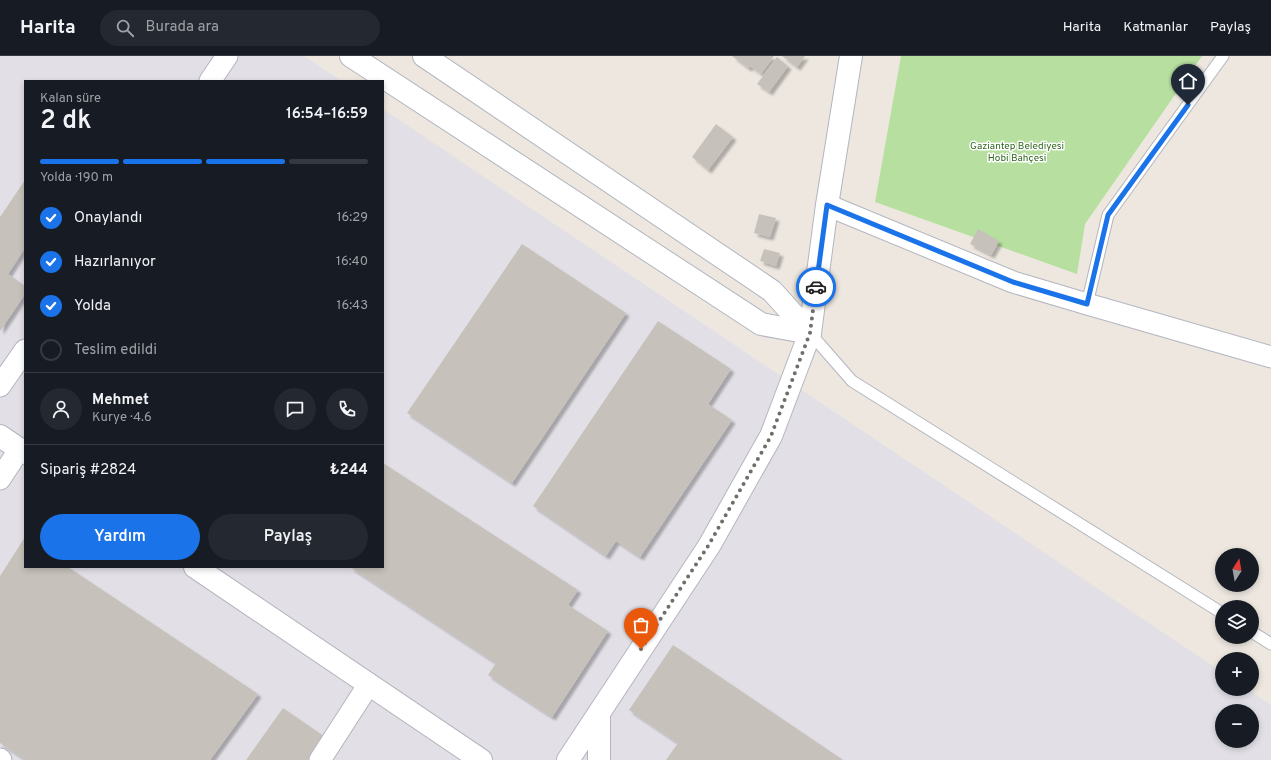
<!DOCTYPE html>
<html lang="tr">
<meta charset="utf-8">
<style>
:root{--surface:#171b24;--page:#242831;--text:#f1f3f6;--muted:#9ea1a6;--line:#363941;--accent:#1a73e8}
body{margin:0;font-family:Overpass,sans-serif;background:var(--page);color:var(--text);height:100vh;display:flex;flex-direction:column;font-size:15px;white-space:nowrap}
*{box-sizing:border-box;margin:0}
p{font-size:13px;color:var(--muted)}
.icon{flex:none;width:22px;height:22px;fill:none;stroke:currentColor;stroke-width:2;stroke-linecap:round;stroke-linejoin:round}
.map{position:relative;flex:1;overflow:hidden}
.panel{position:absolute;left:24px;top:24px;width:360px;height:488px;display:flex;flex-direction:column;background:var(--surface);border-radius:0px;box-shadow:0 2px 6px #0003}
.panel>*{flex:none}
.needle{width:26px;rotate:11deg}
.fabs{position:absolute;left:1215px;top:492px;display:grid;gap:8px}
.fabs a{display:grid;place-items:center;width:44px;height:44px;border-radius:50%;background:var(--surface);box-shadow:0 2px 6px #0003;font-size:20px}
.pin{position:absolute;display:grid;place-items:center;width:34px;height:34px;color:#fff;margin:-41px -17px;border-radius:50% 50% 50% 0;rotate:-45deg;box-shadow:0 0 4px #0007}
.pin .icon{rotate:45deg}
.courier{position:absolute;display:grid;place-items:center;width:40px;height:40px;margin:-20px;border:3px solid #1a73e8;border-radius:50%;background:#fff;color:#222;box-shadow:0 1px 5px #0007}
.head em{font-style:normal;font-weight:600}
.head div{display:flex;flex-direction:column-reverse}
.head{display:flex;align-items:center;justify-content:space-between;height:68px;padding:0 16px}
h1{font-size:26px;font-weight:600;line-height:30px}
.bar{display:grid;grid-template-columns:repeat(4,1fr);gap:6px 4px;align-content:center;height:48px;padding:0 16px}
.bar i{height:5px;border-radius:3px;background:var(--line)}
.bar .current{background:var(--accent)}
.bar p{grid-column:span 4}
.line{display:flex;align-items:center;gap:10px;padding:0 16px;border-top:1px solid var(--line)}
.line div{flex:1}
.round{display:grid;place-items:center;flex:none;width:42px;height:42px;border-radius:21px;background:var(--page)}
ol{padding:0 16px;list-style:none}
li{display:flex;align-items:center;gap:12px;height:44px}
li p{margin-inline-start:auto}
li .icon{padding:4px;border-radius:50%;background:var(--accent);color:#fff;stroke-width:4}
li:last-child{color:var(--muted)}
li i{width:22px;height:22px;border:2px solid var(--line);border-radius:50%}
.action{display:flex;gap:8px;margin-top:auto;padding:8px 16px}
.action a{flex:1;height:46px;border-radius:24px;background:var(--accent);color:#fff;font-size:16px;font-weight:600;line-height:46px;text-align:center}
.action a+a{background:var(--page);color:var(--text)}
header{display:flex;align-items:center;gap:24px;box-sizing:border-box;height:56px;padding:0 20px;background:var(--surface);border-bottom:1px solid var(--line)}
header strong{font-size:19px}
nav{display:flex;gap:22px;margin-inline-start:auto;font-size:14px}
.search{width:280px;height:36px;background:var(--page);display:flex;align-items:center;gap:10px;box-sizing:border-box;padding:0 14px;border-radius:22px;color:var(--muted);font-size:15px}
.map>svg:first-child{display:block}
.industrial{fill:#e2e0e6;fill-rule:evenodd}
.green{fill:#b7e0a0}
.building{fill:#c6c2bb;filter:url(#shadow)}
.lines{fill:none;stroke-linecap:round;stroke-linejoin:round}
.lane-casing{stroke:#b3b6bf;stroke-width:13}
.street-casing{stroke:#b3b6bf;stroke-width:23}
.secondary-casing{stroke:#b3b6bf;stroke-width:24}
.lane{stroke:#fff;stroke-width:11}
.street{stroke:#fff;stroke-width:21}
.secondary{stroke:#fff;stroke-width:22}
.done{stroke:#706e6c;stroke-width:4;stroke-dasharray:0 7.2}
.route{stroke:#1a73e8;stroke-width:5}
.labels{text-anchor:middle;dominant-baseline:central;stroke-width:3;stroke-linejoin:round;paint-order:stroke}
.park-label{font-size:10px;fill:#30671f;stroke:#fff}
</style>
<header>
<strong>Harita</strong>
<div class="search"><svg class="icon" aria-label="search" viewBox="0 0 24 24"><circle cx="10" cy="10" r="6"/><path d="M15 15l6 6"/></svg>Burada ara</div>
<nav><a>Harita</a><a>Katmanlar</a><a>Paylaş</a></nav>
</header>
<div class="map">
<svg width="1271" height="704" viewBox="0 0 1271 704">
<defs>
<filter id="shadow"><feDropShadow dx="3.5" dy="3.5" stdDeviation="1" flood-color="#0004"/></filter>
</defs>
<rect width="100%" height="100%" fill="#ede7e0"/>
<path class="industrial" d="M0,0H304L342,25H25V511H383V53L1222,616V633H1247L1271,649V704H0ZM1222,655H1252V685H1222Z"/>
<polygon class="green" points="901,0 1202,0 1085,168 1077,218 875,146"/>
<g class="building">
<polygon points="732,0 774,0 761,18 750,10 748,12"/>
<polygon points="782,0 805,0 797,11"/>
<polygon points="777,1 788,10 769,36 757,28"/>
<polygon points="716,68 733,81 708,114 692,101"/>
<polygon points="25,124 25,192 8,218 25,230 25,238 0,275 0,161"/>
<polygon points="759,158 776,162 770,181 754,177"/>
<polygon points="978,173 999,185 991,199 970,188"/>
<polygon points="522,188 626,257 512,427 407,357"/>
<polygon points="764,193 780,197 776,210 760,205"/>
<polygon points="658,265 731,313 708,348 732,364 640,501 616,485 606,500 533,450"/>
<polygon points="383,407 578,534 568,549 608,575 552,661 488,619 496,607 350,511 383,511"/>
<polygon points="25,481 25,511 68,511 258,638 210,704 26,704 0,687 0,520"/>
<polygon points="673,589 843,704 666,704 678,687 629,654"/>
<polygon points="283,652 325,681 308,704 246,704"/>
</g>
<g class="lines">
<g class="lane-casing">
<g id="lane">
<polyline points="1087,248 1108,159 1223,0"/>
<polyline points="810,277 852,325 1222,557"/>
<polyline points="1252,576 1271,588"/>
</g>
</g>
<g class="street-casing">
<g id="street">
<polyline points="210,25 227,0"/>
<polyline points="827,149 1013,226 1087,248 1271,301"/>
<polyline points="0,330 25,294"/>
<polyline points="0,423 19,394"/>
<polyline points="0,703 1,704"/>
<polyline points="320,704 369,628"/>
</g>
</g>
<g class="secondary-casing">
<g id="secondary">
<polyline points="351,0 761,268 810,277"/>
<polyline points="424,0 772,235 810,277"/>
<polyline points="0,380 25,397"/>
<polyline points="195,511 481,704"/>
<polyline points="568,704 709,490 771,380 810,277 827,149 851,0"/>
<polyline points="599,704 599,658"/>
</g>
</g>
<use href="#lane" class="lane"/>
<use href="#street" class="street"/>
<use href="#secondary" class="secondary"/>
</g>
<g class="lines">
<polyline class="done" points="641,593 708,490 771,380 810,277 816,231"/>
<polyline class="route" points="816,231 827,149 1013,226 1087,248 1108,159 1188,49"/>
</g>
<g class="labels">
<g class="park-label">
<text x="1017" y="90">Gaziantep Belediyesi<tspan x="1017" dy="12">Hobi Bahçesi</tspan></text>
</g>
</g>
</svg>
<div class="fabs">
<a><svg class="needle" viewBox="-14 -14 28 28"><path d="M0-13l5 13h-10z" fill="#e53935"/><path d="M0 13l5-13h-10z" fill="#9ea1a6"/></svg></a>
<a><svg class="icon" aria-label="layers" viewBox="0 0 24 24"><path d="M12 4l9 5-9 5-9-5zM3 14l9 5 9-5"/></svg></a>
<a>+</a>
<a>−</a>
</div>
<div class="pin" style="left:641px;top:593px;background:#ea580c"><svg class="icon" aria-label="bag" viewBox="0 0 24 24"><path d="M5 8h14l-1 12H6zM9 8a3 3 0 0 1 6 0"/></svg></div>
<div class="pin" style="left:1188px;top:49px;background:#1f2937"><svg class="icon" aria-label="home" viewBox="0 0 24 24"><path d="M3 11l9-7 9 7M6 9v11h12V9"/></svg></div>
<div class="courier" style="left:816px;top:231px"><svg class="icon" aria-label="car" viewBox="0 0 24 24"><path d="M5 17H2v-5l4-1 3-4h7l3 4 3 1v5h-3M9 17h6M6 11h13"/><circle cx="7" cy="17" r="2"/><circle cx="17" cy="17" r="2"/></svg></div>
<section class="panel">
<div class="head"><div><h1>2 dk</h1><p>Kalan süre</p></div><em>16:54–16:59</em></div>
<div class="bar"><i class="current"></i><i class="current"></i><i class="current"></i><i></i><p>Yolda · 190 m</p></div>
<ol>
<li><svg class="icon" aria-label="check" viewBox="0 0 24 24"><path d="M5 12l5 5 9-10"/></svg>Onaylandı<p>16:29</p></li>
<li><svg class="icon" aria-label="check" viewBox="0 0 24 24"><path d="M5 12l5 5 9-10"/></svg>Hazırlanıyor<p>16:40</p></li>
<li><svg class="icon" aria-label="check" viewBox="0 0 24 24"><path d="M5 12l5 5 9-10"/></svg>Yolda<p>16:43</p></li>
<li><i></i>Teslim edildi</li>
</ol>
<div class="line" style="height:72px"><a class="round"><svg class="icon" aria-label="person" viewBox="0 0 24 24"><circle cx="12" cy="8" r="4"/><path d="M4 21q1-7 8-7t8 7"/></svg></a><div><b>Mehmet</b><p>Kurye · 4.6</p></div><a class="round"><svg class="icon" aria-label="chat" viewBox="0 0 24 24"><path d="M4 5h16v11H9l-5 4z"/></svg></a><a class="round"><svg class="icon" aria-label="phone" viewBox="0 0 24 24"><path d="M5 4h4l2 5-3 2q2 4 5 5l2-3 5 2v4C11 20 4 13 5 4z"/></svg></a></div>
<div class="line" style="height:52px"><div>Sipariş #2824</div><b>₺244</b></div>
<div class="action"><a>Yardım</a><a>Paylaş</a></div>
</section>
</div>
